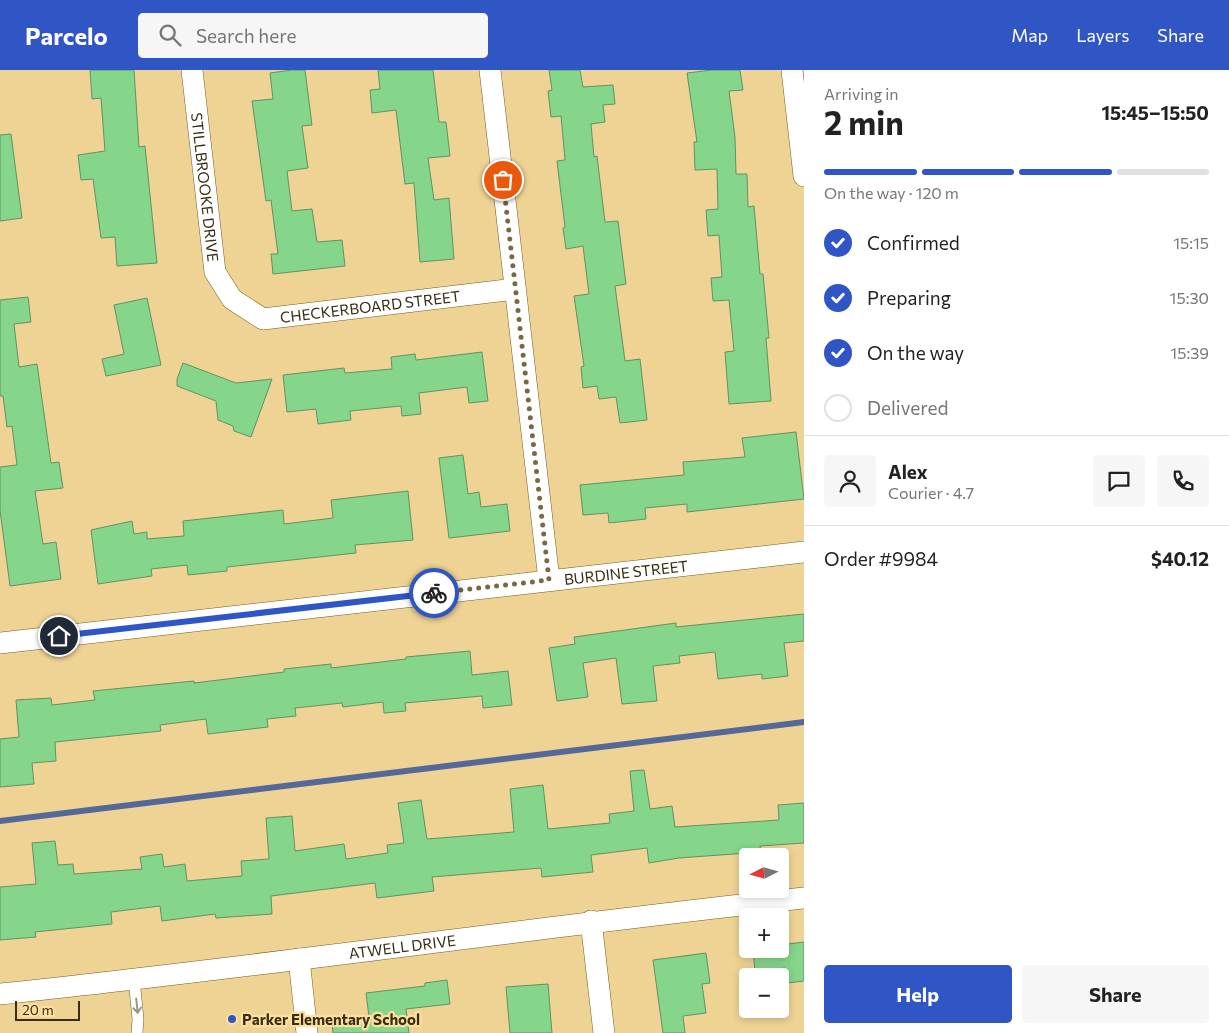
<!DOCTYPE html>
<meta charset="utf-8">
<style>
:root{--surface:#fff;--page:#f6f6f6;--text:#222;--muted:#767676;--line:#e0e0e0;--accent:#3055c4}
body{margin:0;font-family:Commissioner,sans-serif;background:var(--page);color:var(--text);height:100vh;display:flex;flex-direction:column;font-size:19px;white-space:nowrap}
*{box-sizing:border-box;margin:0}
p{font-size:16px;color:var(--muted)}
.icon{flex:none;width:28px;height:28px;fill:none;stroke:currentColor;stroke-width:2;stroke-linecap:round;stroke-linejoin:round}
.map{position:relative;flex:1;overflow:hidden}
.panel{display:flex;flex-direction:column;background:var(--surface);width:425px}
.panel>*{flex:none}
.needle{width:32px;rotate:264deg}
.buttons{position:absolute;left:739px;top:778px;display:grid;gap:10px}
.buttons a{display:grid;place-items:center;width:50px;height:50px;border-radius:5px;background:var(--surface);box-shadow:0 2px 8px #0003;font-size:25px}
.scale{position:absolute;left:15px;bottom:12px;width:65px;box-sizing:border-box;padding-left:5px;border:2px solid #392e14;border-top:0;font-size:14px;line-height:18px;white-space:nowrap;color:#392e14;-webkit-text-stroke:4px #fce0a1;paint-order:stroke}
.pin{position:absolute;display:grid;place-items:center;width:42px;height:42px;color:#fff;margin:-21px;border:2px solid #fff;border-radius:50%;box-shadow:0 1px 5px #0007}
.courier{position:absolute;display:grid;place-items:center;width:50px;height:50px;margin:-25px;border:4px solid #3055c4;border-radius:50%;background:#fff;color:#222;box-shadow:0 1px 6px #0007}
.overview em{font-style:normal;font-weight:700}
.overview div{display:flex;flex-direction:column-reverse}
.overview{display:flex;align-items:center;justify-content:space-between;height:85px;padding:0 20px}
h1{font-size:32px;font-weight:700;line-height:38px}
.bar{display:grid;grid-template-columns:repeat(4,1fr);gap:8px 5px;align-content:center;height:60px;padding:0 20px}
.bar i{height:6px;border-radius:4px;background:var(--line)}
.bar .current{background:var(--accent)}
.bar p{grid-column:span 4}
.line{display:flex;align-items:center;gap:12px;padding:0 20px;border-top:1px solid var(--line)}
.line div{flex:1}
.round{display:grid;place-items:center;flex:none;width:52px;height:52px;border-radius:5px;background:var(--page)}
ol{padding:0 20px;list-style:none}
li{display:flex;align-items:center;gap:15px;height:55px}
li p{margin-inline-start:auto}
li .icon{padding:5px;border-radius:50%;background:var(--accent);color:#fff;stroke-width:4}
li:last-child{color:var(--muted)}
li i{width:28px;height:28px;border:2px solid var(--line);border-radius:50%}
.button{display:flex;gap:10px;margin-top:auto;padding:10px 20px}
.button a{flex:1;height:58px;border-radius:5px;background:var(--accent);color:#fff;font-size:20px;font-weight:700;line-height:58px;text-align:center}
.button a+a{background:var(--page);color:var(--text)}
header{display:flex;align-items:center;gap:30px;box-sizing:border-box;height:70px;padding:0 25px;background:var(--accent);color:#fff}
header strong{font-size:24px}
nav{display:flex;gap:28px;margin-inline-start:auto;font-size:18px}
.search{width:350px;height:45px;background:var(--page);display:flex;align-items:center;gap:12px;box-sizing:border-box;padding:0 18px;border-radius:5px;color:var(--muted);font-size:19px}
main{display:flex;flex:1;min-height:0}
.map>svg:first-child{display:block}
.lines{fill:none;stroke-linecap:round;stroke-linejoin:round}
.stream{stroke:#54689a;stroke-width:6}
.building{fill:#85d58b;stroke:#629265}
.lane-casing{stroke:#765d1e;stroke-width:12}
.street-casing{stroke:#765d1e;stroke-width:22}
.lane{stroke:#fff;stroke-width:11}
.street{stroke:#fff;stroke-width:21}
.oneway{stroke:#9c968a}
.done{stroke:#796841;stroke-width:5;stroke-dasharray:0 9}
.route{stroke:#3055c4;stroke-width:6}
.poi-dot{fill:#3055c4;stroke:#fce0a1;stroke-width:2}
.labels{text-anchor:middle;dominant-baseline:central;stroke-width:4.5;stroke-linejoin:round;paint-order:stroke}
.street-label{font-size:15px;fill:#392e14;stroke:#fce0a1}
.poi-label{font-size:15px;font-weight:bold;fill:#392e14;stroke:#fce0a1;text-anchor:start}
</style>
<header>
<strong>Parcelo</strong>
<div class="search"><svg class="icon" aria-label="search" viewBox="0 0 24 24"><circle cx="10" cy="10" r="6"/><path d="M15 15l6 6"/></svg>Search here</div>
<nav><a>Map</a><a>Layers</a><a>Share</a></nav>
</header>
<main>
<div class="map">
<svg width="804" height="963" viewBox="0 0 804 963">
<rect width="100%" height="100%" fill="#efd394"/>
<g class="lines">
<polyline class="stream" points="0,751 804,652"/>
</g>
<g class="building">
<polygon points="90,0 134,0 139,77 145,76 157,193 117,196 115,167 101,168 93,109 81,110 78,85 105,81 101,28 92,29"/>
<polygon points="292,0 305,0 312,55 302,56 308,98 287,101 292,141 312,139 317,172 342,170 345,196 273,204 271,184 278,184 271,130 266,131 252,31 273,29 270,3"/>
<polygon points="378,0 433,0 439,52 446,52 450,86 428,88 434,130 449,128 454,189 420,192 414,113 405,114 396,40 372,43 370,20 380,19"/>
<polygon points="549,0 580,0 583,17 613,15 615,34 603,35 605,52 591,54 594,87 597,86 605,152 618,151 626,214 615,216 625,291 640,289 647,350 620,353 616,327 599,329 597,316 583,318 581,297 584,296 574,226 589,224 583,176 566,179 563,158 565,157 557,91 565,90 561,46 551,47 548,21 552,20"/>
<polygon points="712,0 740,0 743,20 729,21 735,67 736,104 747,104 748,137 754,136 760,204 763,204 769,268 766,268 771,331 729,334 725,282 734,281 729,230 713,231 711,208 722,207 719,165 708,166 706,140 718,139 717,99 695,100 694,72 697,72 687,3"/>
<polygon points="11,64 22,148 0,151 0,65"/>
<polygon points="28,227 31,252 14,254 19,297 37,294 51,393 59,392 63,418 35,421 43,474 56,472 61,509 10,516 0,440 0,397 17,395 12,356 7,357 3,326 0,326 0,230"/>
<polygon points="147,228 161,295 106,306 102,289 124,284 114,235"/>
<polygon points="482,282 488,331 469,333 467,317 419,323 421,344 402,346 401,336 350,341 351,350 318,354 316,339 287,342 283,305 344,298 345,303 392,299 391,287 415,284 416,290"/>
<polygon points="183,293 236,313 272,309 251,367 234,361 233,356 218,350 216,331 177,316 177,309"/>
<polygon points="796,362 804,429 687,442 687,434 645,438 646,449 609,453 608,443 583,445 580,415 684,405 683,392 745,387 742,368"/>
<polygon points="463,385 468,424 479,422 481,437 507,434 510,461 449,468 439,388"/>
<polygon points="408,421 413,470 355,475 356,483 227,497 227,501 188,505 187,495 151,499 152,506 98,514 91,460 132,451 134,464 147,462 147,469 184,466 183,451 283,440 284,454 333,448 331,430"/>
<polygon points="804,544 804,571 784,573 788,606 762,609 762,604 718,609 715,582 679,586 680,593 653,596 657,631 622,634 616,588 583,593 588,627 557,631 549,578 575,574 574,567 676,553 676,557"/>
<polygon points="470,581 472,605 508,601 512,635 483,638 482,626 405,633 406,641 384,643 383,632 343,637 342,633 295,638 296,646 267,649 268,657 208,664 206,649 160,655 161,661 55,672 56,691 32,693 34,714 0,717 0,669 19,667 16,630 51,628 52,635 95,630 93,621 194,611 194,613 284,602 284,599 331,594 331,598 406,589 406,587"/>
<polygon points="644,700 650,739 672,736 675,757 779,750 778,735 804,733 804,773 760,776 761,782 679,788 649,793 647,778 591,785 593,802 542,807 541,798 432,807 434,821 377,828 375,813 271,826 272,844 216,848 215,844 162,851 160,836 111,842 112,854 35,862 36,867 0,870 0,817 36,814 32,773 55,771 58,795 73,794 74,804 142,799 140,787 162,784 164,797 185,794 187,811 242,806 241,791 269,789 266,748 292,746 295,781 344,774 346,789 388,783 387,775 404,773 398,733 421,730 427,769 514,762 510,719 543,715 548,759 610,753 609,744 634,741 630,701"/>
<polygon points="804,872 804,911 787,913 785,898 755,902 753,879 780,879 780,875"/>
<polygon points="706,883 710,913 702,914 706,943 683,946 685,963 663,963 653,890"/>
<polygon points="447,910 450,934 406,939 409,963 333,963 332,952 369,947 366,923 425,916 425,913"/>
<polygon points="548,914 552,963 510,963 506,917"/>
</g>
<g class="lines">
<g class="lane-casing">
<polyline id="lane" points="134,909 138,949 137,963"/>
</g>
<g class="street-casing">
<g id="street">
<path id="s1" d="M192,0L215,202L232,229L263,249L515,219"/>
<polyline points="490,0 549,510"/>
<polyline points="792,0 804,106"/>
<path id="s2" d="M0,573L804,482"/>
<polyline points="591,851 604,963"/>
<polyline points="299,889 307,963"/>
<path id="s3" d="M0,924C268,896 536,857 804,828"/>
</g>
</g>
<use href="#lane" class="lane"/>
<use href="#street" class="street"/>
</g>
<defs><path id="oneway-shaft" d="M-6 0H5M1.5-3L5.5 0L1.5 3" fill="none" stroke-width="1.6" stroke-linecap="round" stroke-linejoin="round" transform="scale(1.25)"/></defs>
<use class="oneway" href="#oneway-shaft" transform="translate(137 936) rotate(84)"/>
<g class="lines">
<polyline class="done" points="434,523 549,510 503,110"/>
<polyline class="route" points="59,566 434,523"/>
</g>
<circle class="poi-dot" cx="232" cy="949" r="5"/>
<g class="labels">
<g class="street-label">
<text stroke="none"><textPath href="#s1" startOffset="118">STILLBROOKE DRIVE</textPath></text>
<text stroke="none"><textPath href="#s1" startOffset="380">CHECKERBOARD STREET</textPath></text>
<text stroke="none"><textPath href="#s2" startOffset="630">BURDINE STREET</textPath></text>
<text stroke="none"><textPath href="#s3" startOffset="405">ATWELL DRIVE</textPath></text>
</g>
<g class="poi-label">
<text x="242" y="949">Parker Elementary School</text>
</g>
</g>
</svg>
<div class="buttons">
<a><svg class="needle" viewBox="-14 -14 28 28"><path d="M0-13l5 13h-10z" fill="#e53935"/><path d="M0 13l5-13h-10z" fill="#767676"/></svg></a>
<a>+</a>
<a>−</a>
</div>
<div class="scale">20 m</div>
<div class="pin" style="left:503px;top:110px;background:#ea580c"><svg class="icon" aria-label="bag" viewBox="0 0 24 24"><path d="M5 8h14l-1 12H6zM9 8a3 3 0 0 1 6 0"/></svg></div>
<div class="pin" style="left:59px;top:566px;background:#1f2937"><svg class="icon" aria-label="home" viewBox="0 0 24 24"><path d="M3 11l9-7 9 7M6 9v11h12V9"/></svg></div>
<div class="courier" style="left:434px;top:523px"><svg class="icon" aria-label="bike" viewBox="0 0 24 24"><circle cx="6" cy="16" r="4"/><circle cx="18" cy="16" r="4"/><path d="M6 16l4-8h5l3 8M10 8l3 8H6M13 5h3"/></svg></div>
</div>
<section class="panel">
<div class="overview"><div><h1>2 min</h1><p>Arriving in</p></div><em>15:45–15:50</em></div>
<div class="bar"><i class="current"></i><i class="current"></i><i class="current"></i><i></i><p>On the way · 120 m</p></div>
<ol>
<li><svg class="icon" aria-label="check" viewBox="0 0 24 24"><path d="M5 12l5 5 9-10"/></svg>Confirmed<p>15:15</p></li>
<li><svg class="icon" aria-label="check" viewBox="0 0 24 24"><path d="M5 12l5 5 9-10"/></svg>Preparing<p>15:30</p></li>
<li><svg class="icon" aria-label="check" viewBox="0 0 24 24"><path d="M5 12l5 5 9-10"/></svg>On the way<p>15:39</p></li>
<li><i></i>Delivered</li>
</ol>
<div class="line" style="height:90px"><a class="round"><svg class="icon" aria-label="person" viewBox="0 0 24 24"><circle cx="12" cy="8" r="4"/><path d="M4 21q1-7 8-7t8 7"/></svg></a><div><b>Alex</b><p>Courier · 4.7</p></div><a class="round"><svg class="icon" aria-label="chat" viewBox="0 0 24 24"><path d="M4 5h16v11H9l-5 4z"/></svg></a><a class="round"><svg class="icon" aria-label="phone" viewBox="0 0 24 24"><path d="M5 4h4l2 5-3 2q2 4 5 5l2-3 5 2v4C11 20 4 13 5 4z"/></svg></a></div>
<div class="line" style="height:65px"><div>Order #9984</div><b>$40.12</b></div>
<div class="button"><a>Help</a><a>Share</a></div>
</section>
</main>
